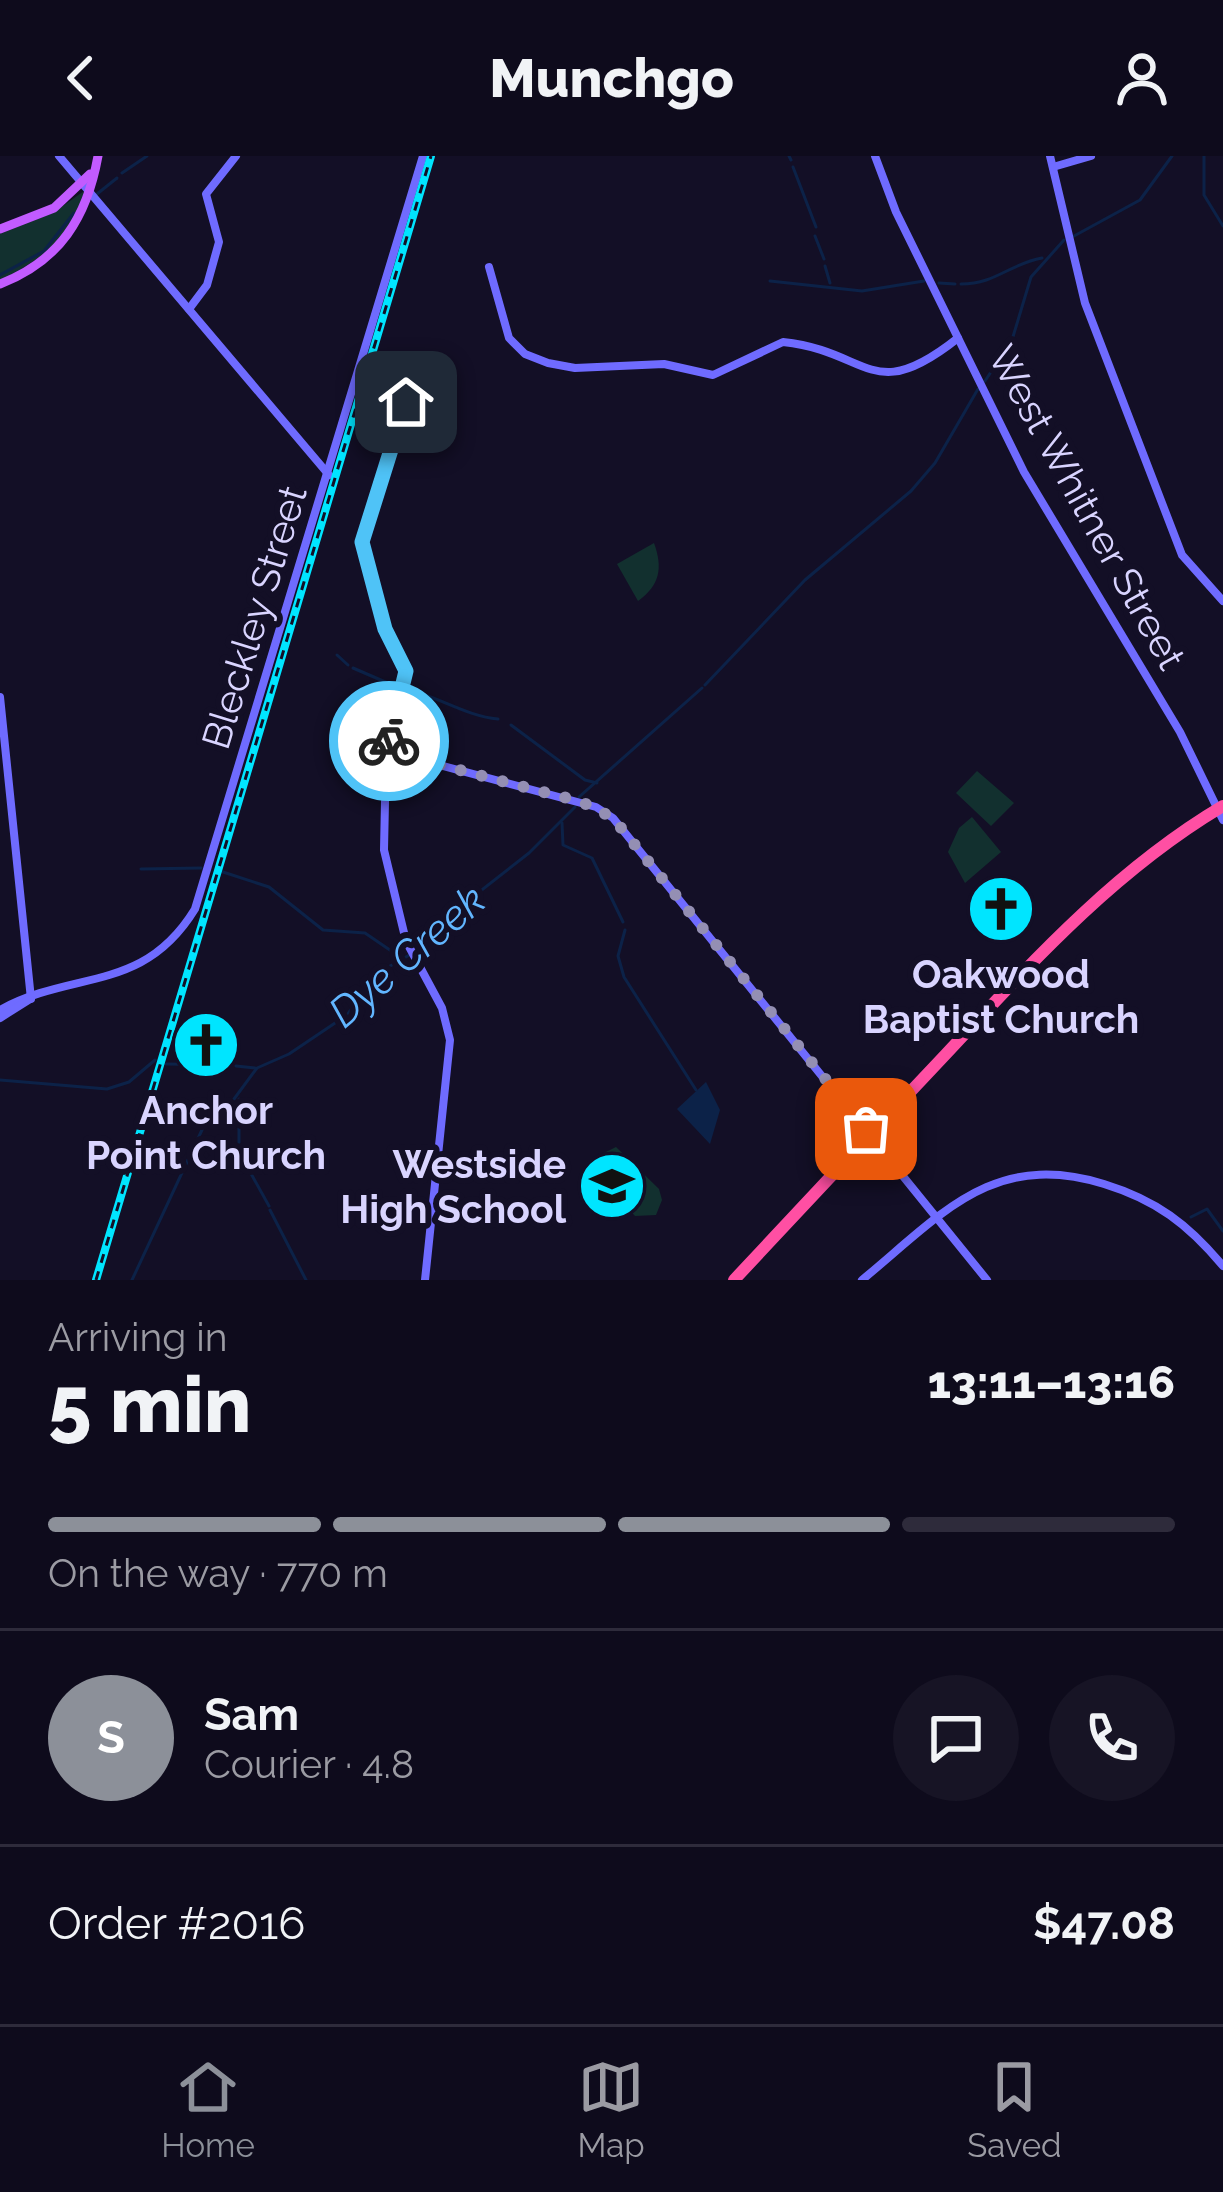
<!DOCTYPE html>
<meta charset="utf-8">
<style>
:root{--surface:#0e0b1c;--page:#171425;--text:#f1f3f6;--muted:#9b9ba3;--line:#2e2b3b;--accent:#8c9099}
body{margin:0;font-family:Raleway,sans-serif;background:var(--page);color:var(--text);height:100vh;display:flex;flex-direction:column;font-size:45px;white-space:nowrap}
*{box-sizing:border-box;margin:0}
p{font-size:39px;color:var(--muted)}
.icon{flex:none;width:66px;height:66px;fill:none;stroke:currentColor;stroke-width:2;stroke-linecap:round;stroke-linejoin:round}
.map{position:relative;height:1124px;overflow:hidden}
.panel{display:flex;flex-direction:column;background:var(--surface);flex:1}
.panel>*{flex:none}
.pin{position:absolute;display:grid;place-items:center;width:102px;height:102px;color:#fff;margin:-51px;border-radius:24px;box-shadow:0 6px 18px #0006}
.courier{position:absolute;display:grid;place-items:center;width:120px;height:120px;margin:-60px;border:9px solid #4fc3f7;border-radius:50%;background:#fff;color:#222;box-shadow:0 3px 15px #0007}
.overview em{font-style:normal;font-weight:800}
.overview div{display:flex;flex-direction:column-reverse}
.overview{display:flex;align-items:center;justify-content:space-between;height:204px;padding:0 48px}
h1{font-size:78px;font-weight:800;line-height:90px}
.bar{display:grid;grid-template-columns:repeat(4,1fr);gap:18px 12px;align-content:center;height:144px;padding:0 48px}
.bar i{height:15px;border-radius:9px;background:var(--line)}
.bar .on{background:var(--accent)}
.bar p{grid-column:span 4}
.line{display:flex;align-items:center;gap:30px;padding:0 48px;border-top:3px solid var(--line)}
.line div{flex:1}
.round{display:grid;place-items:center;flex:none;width:126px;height:126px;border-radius:63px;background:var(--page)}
header{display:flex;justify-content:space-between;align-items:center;height:156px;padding:0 48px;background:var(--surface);font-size:54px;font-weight:800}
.tabs{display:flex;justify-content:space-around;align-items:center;height:168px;border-top:3px solid var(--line);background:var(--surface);font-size:33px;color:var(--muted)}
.tabs a{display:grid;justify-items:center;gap:6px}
.tabs .on{color:var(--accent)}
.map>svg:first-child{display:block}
.green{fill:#12302f}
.water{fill:#0c2248}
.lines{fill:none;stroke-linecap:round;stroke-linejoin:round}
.stream{stroke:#0c2248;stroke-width:3}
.secondary{stroke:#6f6bff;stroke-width:8}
.primary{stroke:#c25bff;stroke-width:9}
.highway{stroke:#ff4fa3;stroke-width:12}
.rail-casing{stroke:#00e5ff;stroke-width:8}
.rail{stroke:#130f26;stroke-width:3;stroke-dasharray:9;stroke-linecap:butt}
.done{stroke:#948fb3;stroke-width:12;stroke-dasharray:0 21.6}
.route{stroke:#4fc3f7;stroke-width:15}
.labels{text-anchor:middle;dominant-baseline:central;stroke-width:12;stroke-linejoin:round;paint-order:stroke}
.street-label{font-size:39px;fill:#d9d4ff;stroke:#130f26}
.poi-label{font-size:39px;font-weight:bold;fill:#d9d4ff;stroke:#130f26}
.water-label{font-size:42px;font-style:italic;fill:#62b6ff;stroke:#130f26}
</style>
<header><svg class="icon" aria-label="back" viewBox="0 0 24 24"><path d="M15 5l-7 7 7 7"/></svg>Munchgo<svg class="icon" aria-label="person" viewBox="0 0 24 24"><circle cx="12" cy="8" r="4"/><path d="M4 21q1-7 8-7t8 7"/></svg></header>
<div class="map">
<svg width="1223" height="1124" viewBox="0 0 1223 1124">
<rect width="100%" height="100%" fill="#130f26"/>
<g class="green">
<path d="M84,35C73,84 41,102 0,125V78L53,57Z"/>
<path d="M654,387C663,412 660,429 638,445L617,408Z"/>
<polygon points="977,615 1014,647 991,670 956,637"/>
<polygon points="972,661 1001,696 965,727 948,696 959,672"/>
<polygon points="616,991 659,1033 662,1044 656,1059 635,1060 597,1018 598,1000"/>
</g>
<polygon class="water" points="706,926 720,954 710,988 677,953"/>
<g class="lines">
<g class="stream">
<polyline points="789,0 791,4"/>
<polyline points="1204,0 1204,39 1223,70"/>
<polyline points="793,11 816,71"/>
<polyline points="122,17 147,0"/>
<polyline points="97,38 117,22"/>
<polyline points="815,80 824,103"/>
<polyline points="1074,80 1140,44 1172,0"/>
<polyline points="825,110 830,127"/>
<polyline points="0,119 44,95 74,57"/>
<polyline points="770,125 862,135 924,125"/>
<polyline points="939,127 955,128"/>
<path d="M961,128C996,128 1009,108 1042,102"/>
<polyline points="985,225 1012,184 1031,121 1064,84"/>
<polyline points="337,499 348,509"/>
<polyline points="353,512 397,531"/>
<polyline points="705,529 805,424 911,335 935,307 978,233"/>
<path d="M408,534C440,541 466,560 498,563"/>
<polyline points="511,569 585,624 597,627"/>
<polyline points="579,641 702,532"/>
<polyline points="562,667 563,689 592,702 623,766"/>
<polyline points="141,713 201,712"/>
<polyline points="223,716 269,731 323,774 365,777 403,803"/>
<polyline points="625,774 618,800 624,821 696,934"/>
<polyline points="166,908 227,909"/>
<polyline points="236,910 255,912"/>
<polyline points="0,924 107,933 129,926 155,904"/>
<polyline points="234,943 257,912 289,898 347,859 376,818 420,793 446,762 529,697 575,651"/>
<polyline points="239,943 239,996 269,1050"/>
<polyline points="270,1054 306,1124"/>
<polyline points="1191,1061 1207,1053 1223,1075"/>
<polyline points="132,1124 208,961 222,947"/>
</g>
<g class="secondary">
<polyline points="59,0 329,319"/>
<polyline points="875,0 896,56 1024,316 1180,576 1223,664"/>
<polyline points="1050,0 1085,147 1182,399 1223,445"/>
<polyline points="1053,11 1091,0"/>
<path d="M489,111L509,182L525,198L548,207L575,212L664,208L713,219L783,186C870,195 871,251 958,182"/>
<polyline points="189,153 207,129 219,86 206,38 236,0"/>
<polyline points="406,246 363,386 385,473 406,515 386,598 384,694 406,785 442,852 450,884 425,1124"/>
<polyline points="0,541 31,843"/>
<polyline points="387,595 596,651 613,662 987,1124"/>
<path d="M0,854C74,813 143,838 195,753L423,0"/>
<polyline points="0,862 30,843"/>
<path d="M862,1124C942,1058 993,994 1104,1028C1156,1044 1188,1068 1223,1110"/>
</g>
<g class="primary">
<polyline points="0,73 54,52 90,18"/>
<path d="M0,128C60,105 87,61 98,0"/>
</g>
<path class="highway" d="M734,1124C804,1049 875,973 946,898C1031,807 1115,714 1223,650"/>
<g class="rail-casing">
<polyline id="rail" points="96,1124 431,0"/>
</g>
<use href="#rail" class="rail"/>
</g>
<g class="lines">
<polyline class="done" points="389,585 387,595 582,646 613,662 866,973"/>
<polyline class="route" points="389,585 406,515 385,473 362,386 406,246"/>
</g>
<defs>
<g id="church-disc" transform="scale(3.45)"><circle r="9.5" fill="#00e5ff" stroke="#130f26"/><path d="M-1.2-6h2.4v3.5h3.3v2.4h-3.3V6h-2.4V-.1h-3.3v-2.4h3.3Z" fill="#111"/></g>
<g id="school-disc" transform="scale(3.45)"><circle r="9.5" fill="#00e5ff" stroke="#130f26"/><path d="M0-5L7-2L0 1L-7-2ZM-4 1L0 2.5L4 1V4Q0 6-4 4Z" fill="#111"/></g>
</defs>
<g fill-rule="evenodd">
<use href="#church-disc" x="1001" y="753"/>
<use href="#church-disc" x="206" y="889"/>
<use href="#school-disc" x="612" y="1030"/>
</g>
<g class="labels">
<g class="street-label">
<text transform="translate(1087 351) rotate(61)">West Whitner Street</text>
<text transform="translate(254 461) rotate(-73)">Bleckley Street</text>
</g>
<g class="poi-label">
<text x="1001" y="818">Oakwood<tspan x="1001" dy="45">Baptist Church</tspan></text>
<text x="206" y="954">Anchor<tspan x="206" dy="45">Point Church</tspan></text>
<text x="566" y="1008" text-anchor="end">Westside<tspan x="566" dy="45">High School</tspan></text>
</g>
<g class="water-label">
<text transform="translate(407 800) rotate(-41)">Dye Creek</text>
</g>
</g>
</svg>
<div class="pin" style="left:866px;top:973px;background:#ea580c"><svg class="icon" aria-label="bag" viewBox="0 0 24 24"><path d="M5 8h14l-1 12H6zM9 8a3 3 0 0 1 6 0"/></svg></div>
<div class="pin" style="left:406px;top:246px;background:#1f2937"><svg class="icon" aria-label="home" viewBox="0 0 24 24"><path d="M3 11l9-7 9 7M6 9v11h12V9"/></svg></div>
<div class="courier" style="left:389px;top:585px"><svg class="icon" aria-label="bike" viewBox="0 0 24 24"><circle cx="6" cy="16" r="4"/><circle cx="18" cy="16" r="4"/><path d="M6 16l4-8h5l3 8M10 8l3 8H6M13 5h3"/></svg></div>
</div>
<section class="panel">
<div class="overview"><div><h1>5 min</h1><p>Arriving in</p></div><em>13:11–13:16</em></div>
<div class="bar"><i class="on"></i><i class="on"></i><i class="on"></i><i></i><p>On the way · 770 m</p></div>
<div class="line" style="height:216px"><b class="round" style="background:var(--accent);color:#fff">S</b><div><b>Sam</b><p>Courier · 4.8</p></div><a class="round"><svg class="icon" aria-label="chat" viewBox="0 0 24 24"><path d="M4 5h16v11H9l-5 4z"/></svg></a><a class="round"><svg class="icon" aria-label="phone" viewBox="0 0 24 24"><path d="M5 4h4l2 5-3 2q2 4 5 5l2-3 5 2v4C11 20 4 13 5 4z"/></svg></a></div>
<div class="line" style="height:156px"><div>Order #2016</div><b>$47.08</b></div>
</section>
<nav class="tabs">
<a class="on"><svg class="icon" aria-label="home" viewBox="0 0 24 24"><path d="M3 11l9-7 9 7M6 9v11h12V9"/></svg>Home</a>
<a><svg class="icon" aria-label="map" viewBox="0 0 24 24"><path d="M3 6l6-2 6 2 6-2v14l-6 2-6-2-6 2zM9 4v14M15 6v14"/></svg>Map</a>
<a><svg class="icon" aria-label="saved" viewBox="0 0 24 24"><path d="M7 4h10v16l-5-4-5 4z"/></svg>Saved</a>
</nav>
